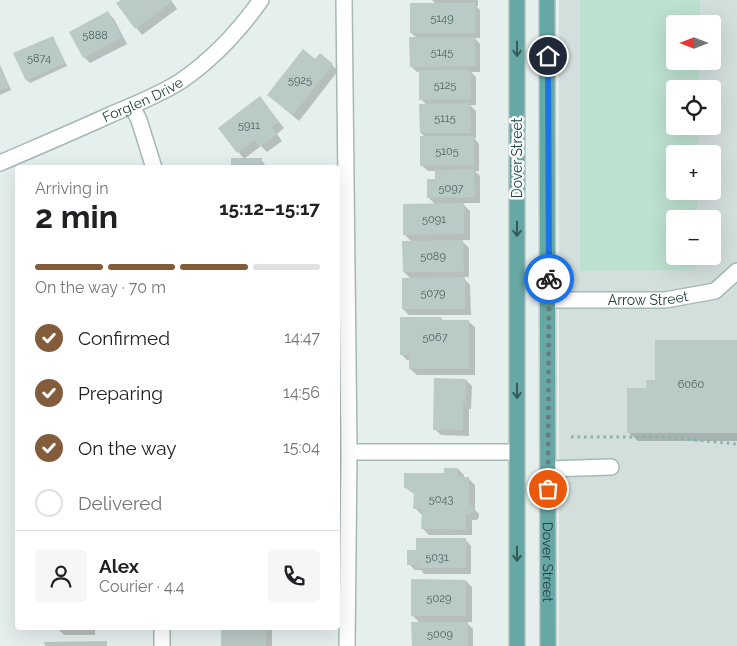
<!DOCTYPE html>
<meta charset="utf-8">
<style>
:root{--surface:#fff;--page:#f6f6f6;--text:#202124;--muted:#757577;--line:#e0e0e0;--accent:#835c3b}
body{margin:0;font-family:Raleway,sans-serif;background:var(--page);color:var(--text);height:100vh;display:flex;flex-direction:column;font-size:19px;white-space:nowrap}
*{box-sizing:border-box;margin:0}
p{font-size:16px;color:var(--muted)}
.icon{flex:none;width:28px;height:28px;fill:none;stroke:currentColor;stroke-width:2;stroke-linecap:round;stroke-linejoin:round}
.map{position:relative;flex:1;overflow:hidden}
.sheet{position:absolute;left:15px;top:165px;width:325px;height:465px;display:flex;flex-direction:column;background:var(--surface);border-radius:5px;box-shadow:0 5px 20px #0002}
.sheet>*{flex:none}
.needle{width:32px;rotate:270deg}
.tools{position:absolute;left:666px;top:15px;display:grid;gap:10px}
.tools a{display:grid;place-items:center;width:55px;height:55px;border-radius:5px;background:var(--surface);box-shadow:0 5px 20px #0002;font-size:25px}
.pin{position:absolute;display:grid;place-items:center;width:42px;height:42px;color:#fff;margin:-21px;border:2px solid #fff;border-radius:50%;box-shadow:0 1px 5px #0007}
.courier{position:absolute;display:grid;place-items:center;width:50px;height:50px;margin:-25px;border:4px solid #1a73e8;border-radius:50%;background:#fff;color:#222;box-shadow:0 1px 6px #0007}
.summary em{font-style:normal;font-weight:700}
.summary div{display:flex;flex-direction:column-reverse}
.summary{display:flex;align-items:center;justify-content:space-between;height:85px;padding:0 20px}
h1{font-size:32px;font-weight:700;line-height:38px}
.bar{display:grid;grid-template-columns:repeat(4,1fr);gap:8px 5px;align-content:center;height:60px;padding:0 20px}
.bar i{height:6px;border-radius:4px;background:var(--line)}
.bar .current{background:var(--accent)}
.bar p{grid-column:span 4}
.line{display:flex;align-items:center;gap:12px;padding:0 20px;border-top:1px solid var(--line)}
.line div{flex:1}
.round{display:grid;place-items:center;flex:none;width:52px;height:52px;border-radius:5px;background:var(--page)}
ol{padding:0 20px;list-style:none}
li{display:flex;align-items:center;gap:15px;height:55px}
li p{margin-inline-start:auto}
li .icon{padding:5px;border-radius:50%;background:var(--accent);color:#fff;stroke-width:4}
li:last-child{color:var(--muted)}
li i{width:28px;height:28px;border:2px solid var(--line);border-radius:50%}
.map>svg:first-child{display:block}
.built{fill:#d3dfdd;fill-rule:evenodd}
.green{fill:#bde1cf}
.shadow{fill:#0003}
.building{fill:#bacac7}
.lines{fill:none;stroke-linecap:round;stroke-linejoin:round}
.minor-casing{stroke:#a7b8b6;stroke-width:18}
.major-casing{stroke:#c1caca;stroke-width:18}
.path{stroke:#83b5b0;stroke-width:3;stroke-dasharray:2.5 4;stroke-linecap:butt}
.minor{stroke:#fff;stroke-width:15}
.major{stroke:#67a8a5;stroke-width:15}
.oneway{stroke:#335c5a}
.done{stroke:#667f7d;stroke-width:5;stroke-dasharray:0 9}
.route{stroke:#1a73e8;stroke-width:6}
.labels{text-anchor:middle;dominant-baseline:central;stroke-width:5;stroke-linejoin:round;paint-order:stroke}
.number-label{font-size:11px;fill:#486562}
.street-label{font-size:14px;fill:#224341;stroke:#f6fbfa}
</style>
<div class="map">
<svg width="737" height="646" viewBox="0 0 737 646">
<rect width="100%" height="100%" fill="#e5efed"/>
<path class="built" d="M559,0H737V646H559ZM675,24H712V61H675ZM675,89H712V126H675ZM675,154H712V191H675ZM675,219H712V256H675Z"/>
<polygon class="green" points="580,0 700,0 700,24 675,24 675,61 699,61 699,89 675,89 675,126 698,126 698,154 675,154 675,191 697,191 697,219 675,219 675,256 696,256 696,270 580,271"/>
<g class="shadow">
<polygon points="123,0 171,0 177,9 142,35 118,4"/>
<polygon points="432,0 478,0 478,6 476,6 480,10 480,38 475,38 480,44 480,72 471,72 476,77 476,105 470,105 476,111 476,138 474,138 479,144 479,171 475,171 480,176 480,203 462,203 470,211 470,240 461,240 469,248 469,277 463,277 470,285 471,315 409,315 403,309 411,279 404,272 412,242 404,234 436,205 428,197 436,180 436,171 428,171 421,165 426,138 421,133 427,105 421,99 420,72 417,72 411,66 417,38 411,33 436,4"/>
<polygon points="107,13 114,19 127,44 90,63 84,57"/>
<polygon points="53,37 67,66 30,83 27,80"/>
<polygon points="315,61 332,65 338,71 299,121 268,95"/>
<polygon points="0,65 11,90 0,95"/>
<polygon points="260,98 284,128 277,134 282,141 267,152 261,146 244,159 220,128"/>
<polygon points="261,159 267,168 232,168"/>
<polygon points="441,318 444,321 468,321 475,327 475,375 417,375 410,369 410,360 407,360 401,354"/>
<polygon points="737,341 737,441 638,441 628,432 647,389 657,381"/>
<polygon points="466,380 472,386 471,409 469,409 469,436 441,435 435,429"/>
<polygon points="458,469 464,475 464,479 469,479 475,485 475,510 479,514 479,517 477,520 472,520 472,535 429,535 423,529 423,514 421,514 415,508 415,495 406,486"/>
<polygon points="465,539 471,546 471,574 424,574 421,570 415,570 409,564 417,551"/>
<polygon points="466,581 472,587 472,622 466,622 473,629 473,646 413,646 420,623 412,615"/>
<polygon points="57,628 95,628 95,635 64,635"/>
<polygon points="223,628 272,628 272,646 222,646"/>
</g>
<g class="building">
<polygon points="121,0 171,0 172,2 135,29 116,3"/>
<rect x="410" y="3" width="65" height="30"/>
<polygon points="108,11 122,37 83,58 69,32"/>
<polygon points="53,36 65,63 26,81 13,53"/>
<polygon points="409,37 475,37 475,66 410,67"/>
<polygon points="303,49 315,59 320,53 333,64 293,115 267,95"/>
<polygon points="0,66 9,87 0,91"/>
<polygon points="419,70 470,70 471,99 419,100"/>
<polygon points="260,96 279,122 272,127 277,134 260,147 255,140 237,153 218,128"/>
<polygon points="470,103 471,133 420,133 419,104"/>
<rect x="420" y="136" width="54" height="30"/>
<rect x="231" y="158" width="31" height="10"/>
<polygon points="474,169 475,197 427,198 427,179 435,179 435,170"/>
<polygon points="464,203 464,234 403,235 403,204"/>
<polygon points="463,240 464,272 403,272 402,241"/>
<polygon points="465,277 465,309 402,309 402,278"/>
<polygon points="400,317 441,317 441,320 469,320 469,369 409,369 409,355 400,355"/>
<polygon points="655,340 737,340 737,433 627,433 627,388 646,388 646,380 655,380"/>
<polygon points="434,378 466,379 466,403 463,403 463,430 433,430"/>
<polygon points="444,468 458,468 458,477 469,477 469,504 473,507 473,511 470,514 466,514 466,530 421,529 422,509 413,509 414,494 404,487 404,473 444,473"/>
<polygon points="416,538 466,538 466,568 417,568 417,565 407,565 407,550 416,550"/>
<polygon points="411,579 466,580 466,616 411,616"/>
<polygon points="411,622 468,622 468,646 412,646"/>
<rect x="221" y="628" width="45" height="18"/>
<polygon points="107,641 107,646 45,646 44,642"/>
</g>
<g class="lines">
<g class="minor-casing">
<g id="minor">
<polyline points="344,0 349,452 347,646"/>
<polyline points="132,106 139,120 154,168"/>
<path id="s1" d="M0,163C37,147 75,131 112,114C134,105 161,94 181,81C213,59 239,31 261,0"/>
<path id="s2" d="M549,300H665L715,291L737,271"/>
<polyline points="349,452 517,452"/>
<polyline points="548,469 611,467"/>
<polyline points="162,628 162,646"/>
</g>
</g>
<g class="major-casing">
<g id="major">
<path id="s3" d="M547,0L548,646"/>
<polyline points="517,646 517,0"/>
</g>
</g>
<polyline class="path" points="571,437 664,437 737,444"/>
<use href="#minor" class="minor"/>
<use href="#major" class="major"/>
</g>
<defs><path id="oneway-shaft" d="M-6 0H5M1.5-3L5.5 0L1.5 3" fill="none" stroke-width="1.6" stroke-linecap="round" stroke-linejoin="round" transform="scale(1.25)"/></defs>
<g class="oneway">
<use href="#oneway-shaft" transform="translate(517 49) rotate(90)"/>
<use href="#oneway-shaft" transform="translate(517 229) rotate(90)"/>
<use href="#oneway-shaft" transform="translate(517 391) rotate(90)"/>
<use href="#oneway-shaft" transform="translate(517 554) rotate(90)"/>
</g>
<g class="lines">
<polyline class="done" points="548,489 549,279"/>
<polyline class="route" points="548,56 549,279"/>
</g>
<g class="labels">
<g class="number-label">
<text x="442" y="18">5149</text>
<text x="95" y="35">5888</text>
<text x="442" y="52">5145</text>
<text x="39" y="58">5874</text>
<text x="300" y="80">5925</text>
<text x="445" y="85">5125</text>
<text x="445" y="118">5115</text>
<text x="249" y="125">5911</text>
<text x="447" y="151">5105</text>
<text x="451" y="188">5097</text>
<text x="434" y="219">5091</text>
<text x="433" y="256">5089</text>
<text x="433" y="293">5079</text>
<text x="435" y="337">5067</text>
<text x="691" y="384">6060</text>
<text x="441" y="499">5043</text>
<text x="437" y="557">5031</text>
<text x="439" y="598">5029</text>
<text x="440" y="634">5009</text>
</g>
<g class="street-label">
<text stroke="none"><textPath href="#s1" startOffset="156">Forglen Drive</textPath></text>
<text transform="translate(517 158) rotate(-90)">Dover Street</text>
<text stroke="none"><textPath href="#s2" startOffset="99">Arrow Street</textPath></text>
<text stroke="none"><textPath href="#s3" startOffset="562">Dover Street</textPath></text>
</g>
</g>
</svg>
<div class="tools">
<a><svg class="needle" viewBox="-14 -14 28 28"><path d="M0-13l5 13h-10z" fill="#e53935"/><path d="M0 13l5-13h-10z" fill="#757577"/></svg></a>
<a><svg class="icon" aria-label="locate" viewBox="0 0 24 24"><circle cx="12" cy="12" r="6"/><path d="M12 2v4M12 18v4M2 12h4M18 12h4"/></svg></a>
<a>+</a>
<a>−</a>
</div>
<div class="pin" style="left:548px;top:489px;background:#ea580c"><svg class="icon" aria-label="bag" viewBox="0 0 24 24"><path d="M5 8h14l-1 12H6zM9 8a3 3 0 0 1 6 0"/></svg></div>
<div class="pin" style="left:548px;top:56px;background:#1f2937"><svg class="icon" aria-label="home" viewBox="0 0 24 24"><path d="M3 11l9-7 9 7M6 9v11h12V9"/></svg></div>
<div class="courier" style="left:549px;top:279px"><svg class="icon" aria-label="bike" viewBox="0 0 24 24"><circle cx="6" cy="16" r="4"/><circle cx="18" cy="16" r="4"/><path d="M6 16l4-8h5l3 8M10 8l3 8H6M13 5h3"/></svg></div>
<section class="sheet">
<div class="summary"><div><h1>2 min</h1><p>Arriving in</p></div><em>15:12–15:17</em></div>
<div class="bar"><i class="current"></i><i class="current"></i><i class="current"></i><i></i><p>On the way · 70 m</p></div>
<ol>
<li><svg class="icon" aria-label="check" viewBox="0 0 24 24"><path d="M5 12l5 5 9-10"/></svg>Confirmed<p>14:47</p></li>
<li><svg class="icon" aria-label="check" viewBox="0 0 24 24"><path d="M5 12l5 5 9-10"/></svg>Preparing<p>14:56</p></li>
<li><svg class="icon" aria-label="check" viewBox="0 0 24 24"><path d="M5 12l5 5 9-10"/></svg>On the way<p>15:04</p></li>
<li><i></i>Delivered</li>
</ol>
<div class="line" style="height:90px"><a class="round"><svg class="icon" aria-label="person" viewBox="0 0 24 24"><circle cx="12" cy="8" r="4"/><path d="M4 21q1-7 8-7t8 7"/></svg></a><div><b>Alex</b><p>Courier · 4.4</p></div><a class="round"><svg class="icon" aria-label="phone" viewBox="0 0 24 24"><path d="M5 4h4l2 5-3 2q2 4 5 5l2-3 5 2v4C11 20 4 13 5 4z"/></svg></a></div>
</section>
</div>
